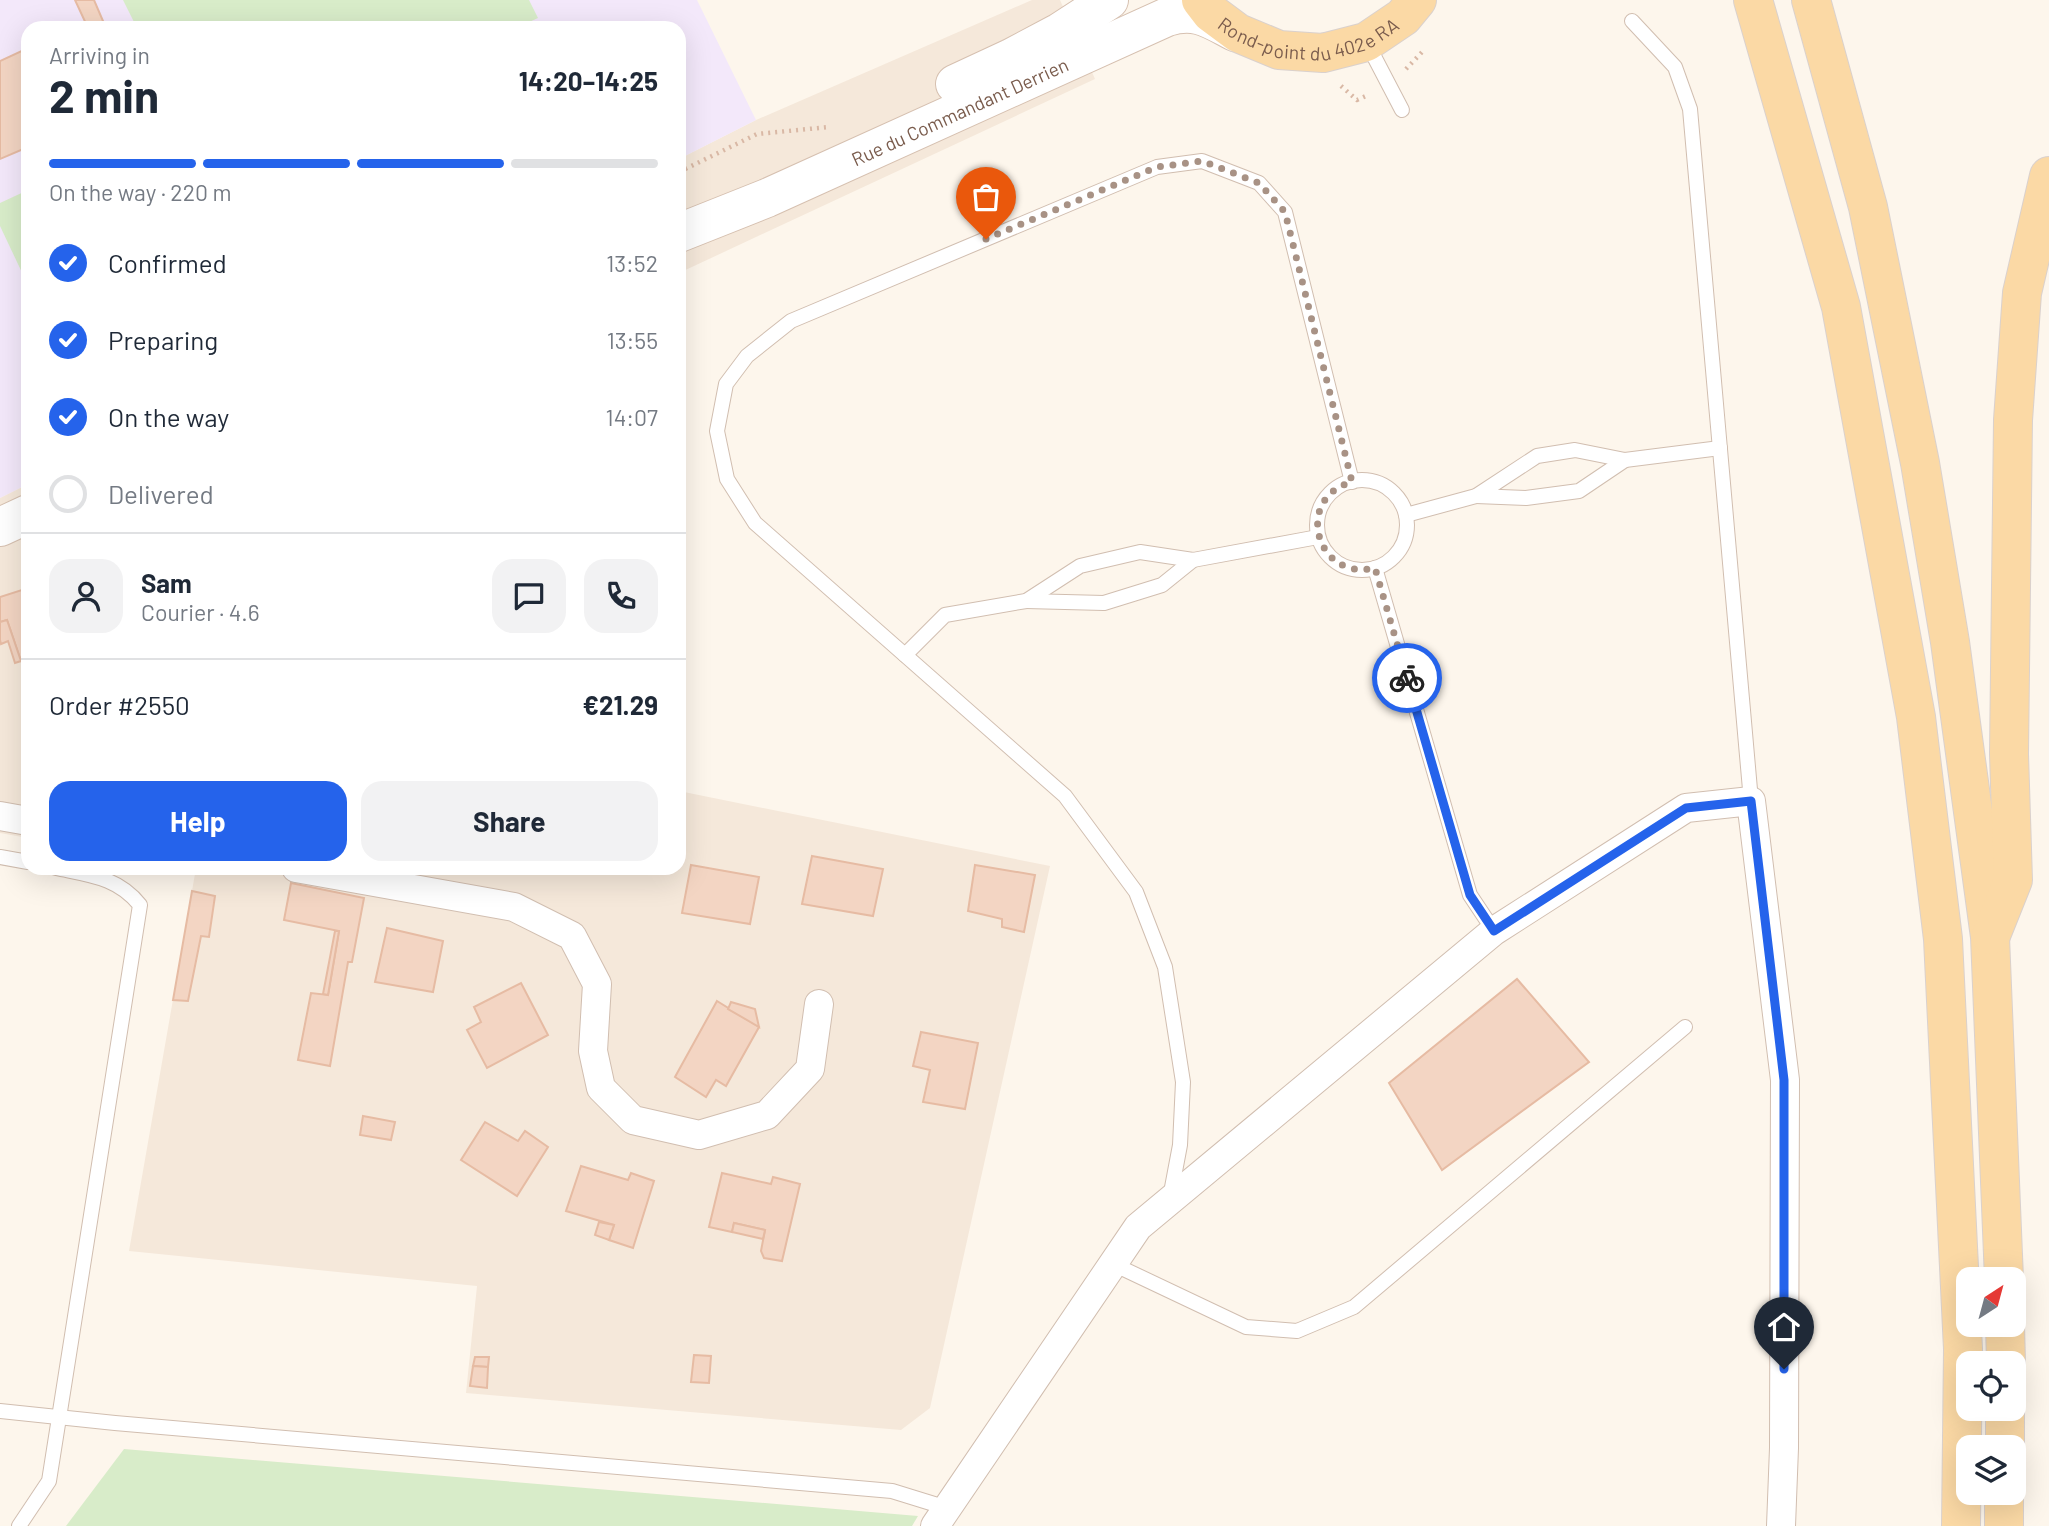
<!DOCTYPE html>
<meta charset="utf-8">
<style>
:root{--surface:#fff;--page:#f2f2f3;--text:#1f2937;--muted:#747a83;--line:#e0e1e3;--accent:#2563eb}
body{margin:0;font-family:Barlow,sans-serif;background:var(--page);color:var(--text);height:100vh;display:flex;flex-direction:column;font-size:26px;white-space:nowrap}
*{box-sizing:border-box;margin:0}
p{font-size:23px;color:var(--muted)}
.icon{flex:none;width:38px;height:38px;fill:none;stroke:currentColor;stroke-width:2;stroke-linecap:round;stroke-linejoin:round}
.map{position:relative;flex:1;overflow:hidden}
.details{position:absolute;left:21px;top:21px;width:665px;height:854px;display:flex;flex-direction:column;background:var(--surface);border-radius:21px;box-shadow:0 7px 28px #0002}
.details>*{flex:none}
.needle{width:46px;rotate:36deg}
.fabs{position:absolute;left:1956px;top:1267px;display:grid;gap:14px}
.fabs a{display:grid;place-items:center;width:70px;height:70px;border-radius:14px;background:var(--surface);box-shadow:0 7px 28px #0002;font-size:35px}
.pin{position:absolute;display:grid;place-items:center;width:60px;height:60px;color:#fff;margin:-72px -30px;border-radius:50% 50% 50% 0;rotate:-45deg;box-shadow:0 0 7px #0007}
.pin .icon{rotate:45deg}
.courier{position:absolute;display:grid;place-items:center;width:70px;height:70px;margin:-35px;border:5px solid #2563eb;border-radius:50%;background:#fff;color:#222;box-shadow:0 2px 9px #0007}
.overview em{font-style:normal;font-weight:700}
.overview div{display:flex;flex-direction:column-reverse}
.overview{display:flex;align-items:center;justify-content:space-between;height:119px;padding:0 28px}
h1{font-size:46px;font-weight:700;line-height:52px}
.bar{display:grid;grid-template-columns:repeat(4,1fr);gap:10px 7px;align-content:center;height:84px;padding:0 28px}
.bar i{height:9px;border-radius:5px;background:var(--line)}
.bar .selected{background:var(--accent)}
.bar p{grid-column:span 4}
.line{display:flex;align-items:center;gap:18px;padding:0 28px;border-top:2px solid var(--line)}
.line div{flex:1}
.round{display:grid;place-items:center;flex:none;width:74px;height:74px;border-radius:21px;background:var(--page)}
ol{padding:0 28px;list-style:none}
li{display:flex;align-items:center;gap:21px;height:77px}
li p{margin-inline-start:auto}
li .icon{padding:7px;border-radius:50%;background:var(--accent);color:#fff;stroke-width:4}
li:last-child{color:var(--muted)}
li i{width:38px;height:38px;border:4px solid var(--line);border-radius:50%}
.cta{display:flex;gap:14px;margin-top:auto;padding:14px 28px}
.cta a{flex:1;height:80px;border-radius:21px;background:var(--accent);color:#fff;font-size:28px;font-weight:700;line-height:80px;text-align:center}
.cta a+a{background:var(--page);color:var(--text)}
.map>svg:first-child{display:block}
.residential{fill:#f5e8da}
.education{fill:#f3e8fa}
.green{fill:#d8ecc9}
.building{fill:#f3d5c3;stroke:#e6bba3;stroke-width:2}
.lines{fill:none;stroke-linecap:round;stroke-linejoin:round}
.service-casing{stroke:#d1beb0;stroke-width:16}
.minor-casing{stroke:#d1beb0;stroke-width:30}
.secondary-casing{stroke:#d6c0b0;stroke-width:40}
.primary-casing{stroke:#dad1cd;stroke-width:40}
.path{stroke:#d9b8a5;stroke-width:4.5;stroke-dasharray:2 5;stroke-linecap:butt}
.service{stroke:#fff;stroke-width:14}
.minor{stroke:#fff;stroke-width:28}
.secondary{stroke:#fff;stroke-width:38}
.primary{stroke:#fbd9a5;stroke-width:38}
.done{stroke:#a89285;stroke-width:7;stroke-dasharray:0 12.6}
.route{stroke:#2563eb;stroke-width:9}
.labels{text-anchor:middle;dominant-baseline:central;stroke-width:6;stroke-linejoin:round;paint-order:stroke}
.street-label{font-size:19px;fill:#7a5c4d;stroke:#fffaf3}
</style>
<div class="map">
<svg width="2049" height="1526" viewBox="0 0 2049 1526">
<rect width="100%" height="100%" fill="#fdf6ec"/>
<g class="residential">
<polygon points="1032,0 1060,0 1095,79 679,273 679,159 756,120"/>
<polygon points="28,484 28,838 0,833 0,498"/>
<polygon points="679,791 1050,866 930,1408 901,1430 466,1393 477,1286 129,1251 196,868 679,868"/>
</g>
<polygon class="education" points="0,0 697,0 756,120 679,159 679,28 28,28 28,484 0,498"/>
<g class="green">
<polygon points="123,0 529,0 538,18 516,28 137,28"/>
<polygon points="28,190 28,280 26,281 0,226 0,203"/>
<polygon points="124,1449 918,1516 912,1526 66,1526"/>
</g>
<g class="building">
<polygon points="75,0 94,0 106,28 88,28"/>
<polygon points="28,48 28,147 0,159 0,61"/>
<polygon points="28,588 28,658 21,661 7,620 0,622 0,597"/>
<polygon points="7,620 21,661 15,663 8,641 1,644 0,640 0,622"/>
<polygon points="812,856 883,869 873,916 802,904"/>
<polygon points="691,865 759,877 750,924 682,913"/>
<polygon points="975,865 1035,875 1024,932 1002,927 1002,919 968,911"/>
<polygon points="291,883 364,898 352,962 348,962 330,1066 298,1060 311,993 328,995 339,931 284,920"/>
<polygon points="192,891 215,896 209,937 201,936 188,1001 173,1000"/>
<polygon points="387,928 443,941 433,992 375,982"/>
<polygon points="335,931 339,931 328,995 323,994"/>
<polygon points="1517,979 1589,1062 1442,1170 1389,1083"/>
<polygon points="521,983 548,1035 487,1068 467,1030 481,1022 474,1007"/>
<polygon points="717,1001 759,1027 726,1086 716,1080 706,1097 675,1077"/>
<polygon points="731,1002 755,1009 759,1027 728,1009"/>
<polygon points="921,1032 978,1043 965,1109 923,1102 930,1070 913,1066"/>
<polygon points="363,1116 395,1122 391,1140 360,1135"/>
<polygon points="485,1122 518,1141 525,1131 548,1147 517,1196 461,1160"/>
<polygon points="581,1166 628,1180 631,1173 654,1181 633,1248 609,1240 614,1225 566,1211"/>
<polygon points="722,1173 771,1184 773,1177 800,1184 782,1261 764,1258 761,1251 765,1230 734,1223 732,1232 709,1227"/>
<polygon points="599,1222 614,1225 609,1240 595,1235"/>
<polygon points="734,1223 765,1230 763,1239 732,1232"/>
<polygon points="694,1355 711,1356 709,1383 691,1382"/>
<polygon points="475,1357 489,1357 488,1367 473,1366"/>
<polygon points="473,1366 488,1367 487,1388 470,1386"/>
</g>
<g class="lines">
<g class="service-casing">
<g id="service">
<polyline points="1632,21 1675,67 1690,109 1751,801"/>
<polyline points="1367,43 1402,110"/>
<circle cx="1362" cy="525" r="45"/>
<polyline points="1476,496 1526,498 1579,491 1625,460"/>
<polyline points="1406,515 1476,496 1537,456 1575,450 1625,460 1720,448"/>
<polyline points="1375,568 1470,895 1494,931"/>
<polyline points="1026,601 1104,603 1162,585 1193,560"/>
<polyline points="905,655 945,615 1026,601 1080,566 1140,552 1193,560 1318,537"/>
<polyline points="0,857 28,862"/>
<polyline points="1170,1198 1180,1145 1183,1082 1165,967 1136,892 1065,796 755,523 727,479 717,431 726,384 747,356 791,321 1157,167 1202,161 1259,183 1285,212 1352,482"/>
<polyline points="1113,1264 1246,1327 1297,1331 1354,1307 1685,1027"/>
<polyline points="0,1411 115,1423 892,1491 947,1508"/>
<path d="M19,1526L49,1481L140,905C118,877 89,875 56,868"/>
</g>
</g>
<g class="minor-casing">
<g id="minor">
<polyline points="0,816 28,821"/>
<polyline points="296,868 514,907 572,936 597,984 593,1051 601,1088 633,1120 699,1135 767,1115 810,1069 819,1004"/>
<polyline points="935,1526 1138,1227 1494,931 1686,808 1751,801 1785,1080 1784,1448 1781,1526"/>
</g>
</g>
<g class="secondary-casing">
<g id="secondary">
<polyline points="955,84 1011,58 1060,32 1109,0"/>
<path id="s1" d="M679,233L767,198L1167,17C1196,8 1210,19 1235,32"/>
<polyline points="0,527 28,514"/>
</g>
</g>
<g class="primary-casing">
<g id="primary">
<path id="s2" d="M1201,0L1211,13L1238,33L1279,50L1323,53L1366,42L1403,17L1417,0"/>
<polyline points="1753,0 1841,307 1916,717 1943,939 1963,1349 1961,1526"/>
<polyline points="1811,0 1868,207 1920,463 1950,642 1990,937 2004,1279"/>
<polyline points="1991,935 2013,880 2009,754 2013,420 2022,293 2049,176"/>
<polyline points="2005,1325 2006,1363"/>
<polyline points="2005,1447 2005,1409"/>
<polyline points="2004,1526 2004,1493"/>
</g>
</g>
<g class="path">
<polyline points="1406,69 1424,50"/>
<polyline points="1341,86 1357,100 1368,95"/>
<polyline points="679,172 757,134 829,127"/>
</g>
<use href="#service" class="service"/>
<use href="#minor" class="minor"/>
<use href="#secondary" class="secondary"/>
<use href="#primary" class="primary"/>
</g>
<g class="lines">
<path class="done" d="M986,239L1157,167L1202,161L1259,183L1285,212L1352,482C1293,498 1316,582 1375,568L1407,678"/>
<polyline class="route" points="1407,678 1470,895 1494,931 1686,808 1751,801 1784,1080 1784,1369"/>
</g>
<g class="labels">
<g class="street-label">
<text stroke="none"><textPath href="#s2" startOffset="124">Rond-point du 402e RA</textPath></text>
<text stroke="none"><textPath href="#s1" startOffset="306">Rue du Commandant Derrien</textPath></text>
</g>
</g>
</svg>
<div class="fabs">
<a><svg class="needle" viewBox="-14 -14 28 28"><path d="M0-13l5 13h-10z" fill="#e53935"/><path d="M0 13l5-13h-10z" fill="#747a83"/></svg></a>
<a><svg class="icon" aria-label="locate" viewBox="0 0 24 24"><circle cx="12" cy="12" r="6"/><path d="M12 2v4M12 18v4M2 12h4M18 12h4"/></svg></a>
<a><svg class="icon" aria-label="layers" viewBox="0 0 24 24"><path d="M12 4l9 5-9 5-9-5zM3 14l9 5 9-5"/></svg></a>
</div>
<div class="pin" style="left:986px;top:239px;background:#ea580c"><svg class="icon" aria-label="bag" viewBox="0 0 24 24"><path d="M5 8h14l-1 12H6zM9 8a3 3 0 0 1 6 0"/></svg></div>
<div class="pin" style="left:1784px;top:1369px;background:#1f2937"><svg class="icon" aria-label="home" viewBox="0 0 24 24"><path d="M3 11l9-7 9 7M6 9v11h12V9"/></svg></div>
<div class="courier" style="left:1407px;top:678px"><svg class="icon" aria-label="bike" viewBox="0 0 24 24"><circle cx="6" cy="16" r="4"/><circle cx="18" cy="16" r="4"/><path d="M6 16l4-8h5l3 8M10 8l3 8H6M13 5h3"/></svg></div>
<section class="details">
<div class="overview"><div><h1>2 min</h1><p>Arriving in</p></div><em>14:20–14:25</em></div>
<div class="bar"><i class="selected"></i><i class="selected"></i><i class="selected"></i><i></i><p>On the way · 220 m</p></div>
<ol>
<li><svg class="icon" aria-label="check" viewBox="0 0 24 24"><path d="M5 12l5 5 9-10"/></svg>Confirmed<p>13:52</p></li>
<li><svg class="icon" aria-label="check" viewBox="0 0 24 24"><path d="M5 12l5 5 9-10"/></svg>Preparing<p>13:55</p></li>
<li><svg class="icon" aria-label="check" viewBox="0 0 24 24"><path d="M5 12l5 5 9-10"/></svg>On the way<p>14:07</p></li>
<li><i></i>Delivered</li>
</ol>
<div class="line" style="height:126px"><a class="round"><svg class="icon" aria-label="person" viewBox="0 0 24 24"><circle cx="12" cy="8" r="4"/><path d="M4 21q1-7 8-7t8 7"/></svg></a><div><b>Sam</b><p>Courier · 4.6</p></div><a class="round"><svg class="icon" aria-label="chat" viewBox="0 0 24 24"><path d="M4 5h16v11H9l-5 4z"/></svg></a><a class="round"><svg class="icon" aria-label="phone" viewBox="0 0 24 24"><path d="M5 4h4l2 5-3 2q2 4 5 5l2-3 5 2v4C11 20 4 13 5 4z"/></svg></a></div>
<div class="line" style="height:91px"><div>Order #2550</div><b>€21.29</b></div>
<div class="cta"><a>Help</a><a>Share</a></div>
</section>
</div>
